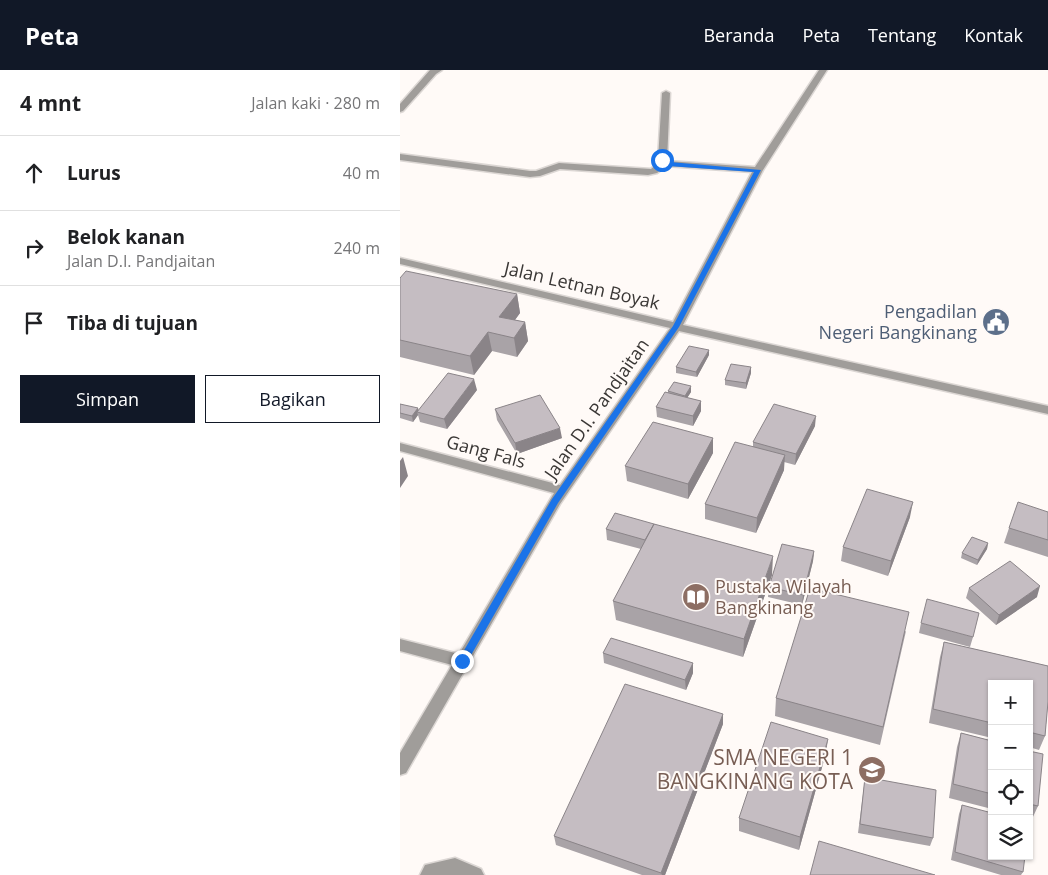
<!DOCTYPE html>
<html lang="id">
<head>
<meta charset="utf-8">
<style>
	body { margin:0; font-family:"Open Sans",sans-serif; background:#f6f6f6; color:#202124 }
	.controls { position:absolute; right:15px; bottom:15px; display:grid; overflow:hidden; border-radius:0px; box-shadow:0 1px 4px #0004 }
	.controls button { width:45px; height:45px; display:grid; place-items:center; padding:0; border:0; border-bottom:1px solid #e0e0e0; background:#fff; color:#202124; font:25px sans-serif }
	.stop { position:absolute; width:15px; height:15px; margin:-11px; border:4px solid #1a73e8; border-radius:50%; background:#fff }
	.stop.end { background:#1a73e8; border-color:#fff; box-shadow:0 1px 5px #0008 }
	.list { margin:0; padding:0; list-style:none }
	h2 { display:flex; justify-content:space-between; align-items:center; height:65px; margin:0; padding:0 20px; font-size:21px }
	h2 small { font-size:16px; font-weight:400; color:#757577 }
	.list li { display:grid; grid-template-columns:32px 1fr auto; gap:15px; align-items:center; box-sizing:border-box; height:75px; padding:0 20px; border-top:1px solid #e0e0e0 }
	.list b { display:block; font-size:19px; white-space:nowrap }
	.list p { margin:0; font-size:16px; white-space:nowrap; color:#757577 }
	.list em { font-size:16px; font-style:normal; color:#757577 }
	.actions { display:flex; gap:10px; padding:15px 20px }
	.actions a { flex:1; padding:11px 0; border:1px solid #111827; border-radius:0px; text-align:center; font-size:18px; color:#111827 }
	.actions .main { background:#111827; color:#fff }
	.icon { flex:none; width:28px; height:28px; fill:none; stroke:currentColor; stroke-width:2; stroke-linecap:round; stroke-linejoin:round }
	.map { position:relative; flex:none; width:648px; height:805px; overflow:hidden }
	header { display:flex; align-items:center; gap:30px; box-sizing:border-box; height:70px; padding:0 25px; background:#111827; color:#fff }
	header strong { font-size:24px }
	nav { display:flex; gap:28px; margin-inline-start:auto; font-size:18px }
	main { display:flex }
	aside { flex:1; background:#fff }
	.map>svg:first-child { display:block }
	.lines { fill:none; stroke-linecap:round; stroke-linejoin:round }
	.minor-casing { stroke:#dcd7d4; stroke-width:3 }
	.minor { fill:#a09d9a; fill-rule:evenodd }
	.wall { fill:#a9a3a7 }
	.shaded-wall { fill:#8a8488 }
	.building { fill:#c5bdc2; stroke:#8a8488 }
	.route { fill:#1a73e8 }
	.labels { text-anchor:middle; stroke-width:4; stroke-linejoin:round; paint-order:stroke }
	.street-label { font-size:18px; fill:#3a3735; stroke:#fffaf7 }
	.service-label { font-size:18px; fill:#4e5e75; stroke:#fffaf7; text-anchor:end }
	.education-label { font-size:18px; fill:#785e54; stroke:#fffaf7; text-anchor:start }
	.near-education-label { font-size:21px; fill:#785e54; stroke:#fffaf7; text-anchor:end }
</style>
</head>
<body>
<header>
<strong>Peta</strong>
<nav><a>Beranda</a><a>Peta</a><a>Tentang</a><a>Kontak</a></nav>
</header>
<main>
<aside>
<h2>4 mnt<small>Jalan kaki · 280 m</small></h2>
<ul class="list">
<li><svg class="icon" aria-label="ahead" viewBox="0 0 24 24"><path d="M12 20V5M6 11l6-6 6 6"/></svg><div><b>Lurus</b></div><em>40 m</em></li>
<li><svg class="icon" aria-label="right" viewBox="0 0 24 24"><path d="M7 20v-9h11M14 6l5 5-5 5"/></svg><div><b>Belok kanan</b><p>Jalan D.I. Pandjaitan</p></div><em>240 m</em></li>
<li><svg class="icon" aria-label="arrive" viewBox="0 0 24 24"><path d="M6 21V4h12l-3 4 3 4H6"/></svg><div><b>Tiba di tujuan</b></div></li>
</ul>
<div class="actions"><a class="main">Simpan</a><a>Bagikan</a></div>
</aside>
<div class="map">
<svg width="648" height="805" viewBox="0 0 648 805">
	<rect width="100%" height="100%" fill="#fffaf7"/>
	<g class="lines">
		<!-- minor casing -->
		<g class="minor-casing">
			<path id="minor" d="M30,0H42L36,4L3,41L0,42V34Z
				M419,0H427L363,100L283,255L648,336V344L279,261L160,434L6,703L0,705V683L52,595L0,581V569L59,584L154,423L0,381V373L160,415L270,258L0,194V188L273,252L352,102L266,96L257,103L248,105L160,99L140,106L130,107L0,90V84L130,101H136L159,93L251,99L259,92L258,90L262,23L266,21L270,23L267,91L355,97Z
				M55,788L81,799L84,805H20L25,795Z"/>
		</g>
		<!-- minor -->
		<use href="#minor" class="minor"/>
	</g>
	<!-- wall -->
	<path class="wall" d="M0,208L117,224L120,243L115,250L125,252L128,271L117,287L92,281L74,305L0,287Z
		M309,285L297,307L276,303V297Z
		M351,297V303L346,319L325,315V310Z
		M77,320L47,359L20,352L18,345L13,352L0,348V334L19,340Z
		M268,321L291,322L287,328L301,331V341L293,356L257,347L256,337L268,323Z
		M95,339L162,368L117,384L97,350Z
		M415,356L395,395L384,392V400L356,463L305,449V434L353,377V372Z
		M313,368V383L288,429L227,411L225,396Z
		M648,442V487L604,473L609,458Z
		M510,447L488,506L441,491L443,477Z
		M254,454L372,505L343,587L216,550L213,531L241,479L207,470L206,459Z
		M588,473L587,479L577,495L561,488L562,483Z
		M414,481L413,491L402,535L368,527L369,517Z
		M569,518L637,527L596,555L566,528Z
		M521,553L573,567L570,577L519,563Z
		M506,561L480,675L375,646L376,628Z
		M544,572L648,596V632L645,666L639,680L629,677V614H592V668L529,653L540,587Z
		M203,583L293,593V603L286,620L204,593Z
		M323,644V654L265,805H242L156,775L154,766Z
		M561,663L592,671V739L549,728L557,677Z
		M629,681L638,736L632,749H629Z
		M426,683L399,780L339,761V748Z
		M465,707L533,768L530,776L458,763L464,716Z
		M562,735L623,802L621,805H601L551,790L559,744Z"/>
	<!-- shaded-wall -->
	<path class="shaded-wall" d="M117,224L120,243L103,266L99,247Z
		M125,252L128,271L117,287L114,268Z
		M88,262L92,281L74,305L70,286Z
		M309,280V285L297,307L296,302Z
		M351,297V303L346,319V313Z
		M74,309L77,320L47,359L44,349Z
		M291,316V322L285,331V326Z
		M301,331V341L293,356V346Z
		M18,338L19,342H17L18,345L13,352L12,346Z
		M416,346L415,356L395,395L396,384Z
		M160,358L162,368L117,384L115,373Z
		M313,368V383L288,429V414Z
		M385,385L384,400L356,463L357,448Z
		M3,387L8,406L0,418V391Z
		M513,432L510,447L488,506L491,491Z
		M588,473L587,479L577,495L578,490Z
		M414,481L413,491L402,535L403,525Z
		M373,486L372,505L343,587L344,569Z
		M640,516L637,527L596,555L599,545Z
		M293,593V603L286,620L285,610Z
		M323,644V654L265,805H262L261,803Z
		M428,669L426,683L399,780L400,767Z"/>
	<!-- building -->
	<path class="building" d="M6,201L117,224L99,247L125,252L114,268L88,262L70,286L0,270V208Z
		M289,276L309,280L296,302L276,297Z
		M331,294L351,297L346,313L325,310Z
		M48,303L74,309L44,349L17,342Z
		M274,312L291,316L285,326L268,321Z
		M265,322L301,331L293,346L256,337Z
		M140,325L160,358L115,373L95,339Z
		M0,334L18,338L12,346L0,343Z
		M374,334L416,346L396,384L353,372Z
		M253,352L313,368L288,414L225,396Z
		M335,372L385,385L357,448L305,434Z
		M467,419L513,432L491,491L443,477Z
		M618,432L648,442V470L609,458Z
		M215,443L254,454L245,470L206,459Z
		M254,454L373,486L344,569L213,531Z
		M572,467L588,473L578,490L562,483Z
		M382,474L414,481L403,525L369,517Z
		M610,491L640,516L599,545L569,518Z
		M410,518L509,542L483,657L376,628Z
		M527,529L579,543L573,567L521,553Z
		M211,568L293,593L285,610L203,583Z
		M544,572L648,596V632L645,666L629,662V614H592V653L533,639Z
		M225,614L323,644L261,803L154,766Z
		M371,652L428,669L400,767L339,748Z
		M561,663L592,671V724L553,714Z
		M629,681L643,684L638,736L629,734Z
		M465,707L536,720L533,768L460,754Z
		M562,735L592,743V786H625L623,802L555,782Z
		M419,771L535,805H410Z"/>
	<!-- route -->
	<path class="route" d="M262,89L270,92L361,100L279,257L158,433L66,594H59V589L152,429L273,256L354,102L268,96L260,92Z"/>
	<!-- icons -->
	<defs>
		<g id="civic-disc" transform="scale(1.4375)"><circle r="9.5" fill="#5c6f8a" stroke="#fffaf7"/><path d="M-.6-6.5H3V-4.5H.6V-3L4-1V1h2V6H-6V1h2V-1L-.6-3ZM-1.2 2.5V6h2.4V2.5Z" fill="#fff"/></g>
		<g id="library-disc" transform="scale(1.4375)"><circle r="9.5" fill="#8d6e63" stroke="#fffaf7"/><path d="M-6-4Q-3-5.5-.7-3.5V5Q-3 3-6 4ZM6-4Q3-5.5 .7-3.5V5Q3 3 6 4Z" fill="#fff"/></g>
		<g id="school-disc" transform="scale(1.4375)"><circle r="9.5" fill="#8d6e63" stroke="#fffaf7"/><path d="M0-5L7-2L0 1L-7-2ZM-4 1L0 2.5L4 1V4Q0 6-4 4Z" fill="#fff"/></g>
	</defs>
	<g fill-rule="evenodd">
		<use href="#civic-disc" x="596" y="252"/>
		<use href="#library-disc" x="296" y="527"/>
		<use href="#school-disc" x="472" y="700"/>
	</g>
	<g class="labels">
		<!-- street labels -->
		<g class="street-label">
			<text transform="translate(182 216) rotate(13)" y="6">Jalan Letnan Boyak</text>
			<text transform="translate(197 339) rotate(-55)" y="6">Jalan D.I. Pandjaitan</text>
			<text transform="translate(86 382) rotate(15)" y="6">Gang Fals</text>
		</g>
		<!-- service labels -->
		<g class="service-label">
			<text x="577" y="248">Pengadilan<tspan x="577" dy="21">Negeri Bangkinang</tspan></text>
		</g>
		<!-- education labels -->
		<g class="education-label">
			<text x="315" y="523">Pustaka Wilayah<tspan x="315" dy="21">Bangkinang</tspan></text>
		</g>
		<!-- near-education labels -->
		<g class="near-education-label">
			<text x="453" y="695">SMA NEGERI 1<tspan x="453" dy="24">BANGKINANG KOTA</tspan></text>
		</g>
	</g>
</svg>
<div class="controls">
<button>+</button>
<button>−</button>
<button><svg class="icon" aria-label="locate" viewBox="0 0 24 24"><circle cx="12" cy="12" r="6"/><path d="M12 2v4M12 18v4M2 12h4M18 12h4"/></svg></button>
<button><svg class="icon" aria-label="layers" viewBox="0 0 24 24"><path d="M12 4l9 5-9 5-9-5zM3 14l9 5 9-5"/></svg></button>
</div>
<div class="stop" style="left:262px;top:90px"></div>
<div class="stop end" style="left:62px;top:591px"></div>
</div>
</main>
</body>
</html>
